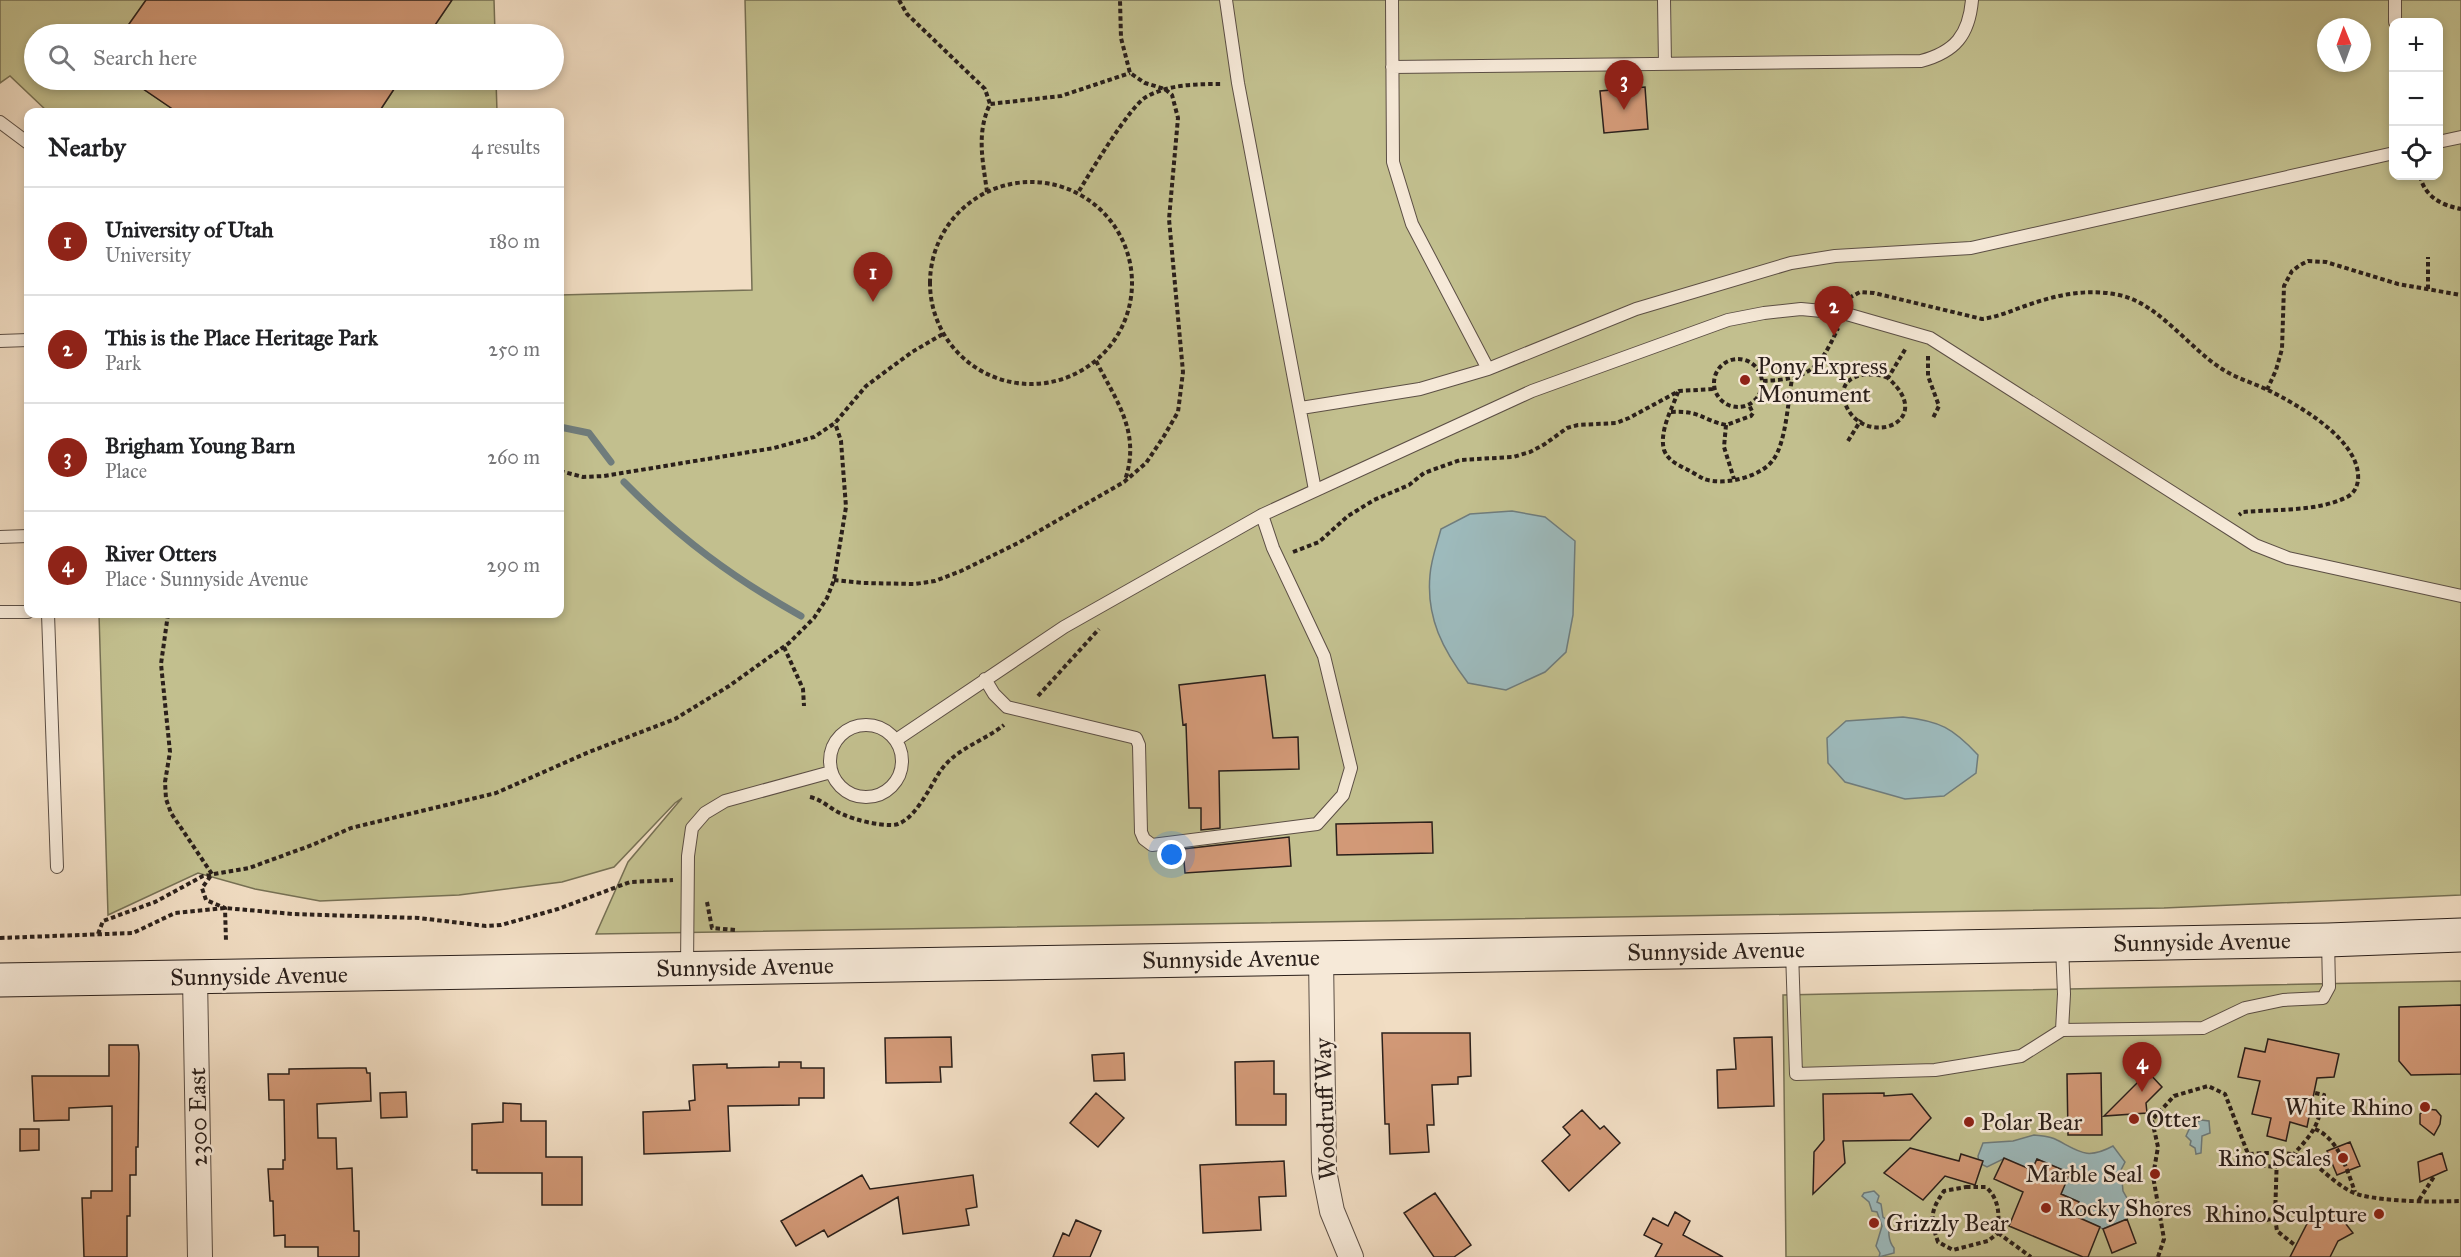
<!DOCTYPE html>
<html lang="en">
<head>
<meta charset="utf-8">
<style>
	body { margin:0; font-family:"IM FELL Great Primer",serif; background:#f2f2f2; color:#202124 }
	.controls { position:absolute; right:18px; top:18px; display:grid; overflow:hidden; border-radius:12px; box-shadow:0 3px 9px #0003 }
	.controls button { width:54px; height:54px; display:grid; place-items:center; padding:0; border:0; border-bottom:2px solid #e0e0e0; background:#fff; color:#202124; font:30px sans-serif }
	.compass { position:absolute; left:2317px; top:18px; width:54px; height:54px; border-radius:50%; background:#fff; box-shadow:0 3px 9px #0003; rotate:359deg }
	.you { position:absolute; left:1172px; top:855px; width:21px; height:21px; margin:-15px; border:4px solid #fff; border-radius:50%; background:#1a73e8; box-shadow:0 0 0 9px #1a73e833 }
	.badge { display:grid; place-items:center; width:39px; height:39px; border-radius:50%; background:#8f2418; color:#fff; font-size:20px; font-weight:700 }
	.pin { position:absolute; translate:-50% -50px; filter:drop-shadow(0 2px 3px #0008) }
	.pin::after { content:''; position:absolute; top:32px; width:21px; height:18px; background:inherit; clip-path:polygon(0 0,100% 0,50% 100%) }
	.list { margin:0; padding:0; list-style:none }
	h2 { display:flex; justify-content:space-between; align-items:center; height:78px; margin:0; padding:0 24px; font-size:26px }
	h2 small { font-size:20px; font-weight:400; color:#757577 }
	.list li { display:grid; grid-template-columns:39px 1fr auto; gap:18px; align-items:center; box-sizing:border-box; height:108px; padding:0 24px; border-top:2px solid #e0e0e0 }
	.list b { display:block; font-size:22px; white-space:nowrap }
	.list p { margin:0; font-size:20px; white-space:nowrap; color:#757577 }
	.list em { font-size:20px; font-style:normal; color:#757577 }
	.icon { flex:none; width:33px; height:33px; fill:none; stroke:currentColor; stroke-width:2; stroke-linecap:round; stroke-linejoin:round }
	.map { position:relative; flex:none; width:2461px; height:1257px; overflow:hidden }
	.search { position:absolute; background:#fff; box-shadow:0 3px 9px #0003; left:24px; top:24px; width:540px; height:66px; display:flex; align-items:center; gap:15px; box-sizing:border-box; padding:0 21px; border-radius:33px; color:#757577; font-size:22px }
	.panel { position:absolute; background:#fff; box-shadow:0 3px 9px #0003; left:24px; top:108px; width:540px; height:510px; border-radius:12px }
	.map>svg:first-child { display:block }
	.green { fill:#c2bf8e; stroke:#767054; stroke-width:1.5; fill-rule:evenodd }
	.water { fill:#9dbabc; stroke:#6f7c7c; stroke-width:1.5 }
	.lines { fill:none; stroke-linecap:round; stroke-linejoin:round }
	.stream { stroke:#6f7c7c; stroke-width:7 }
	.building { fill:#d29977; stroke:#2b201b; stroke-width:1.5 }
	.service-casing { stroke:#5c4f45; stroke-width:14 }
	.minor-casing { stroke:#5c4f45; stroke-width:26 }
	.secondary-casing { stroke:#2b201b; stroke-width:35 }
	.path { stroke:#2b201b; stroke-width:4; stroke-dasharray:4.5 3; stroke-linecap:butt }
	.service { stroke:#f6e9d8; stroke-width:12 }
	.minor { stroke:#f6e9d8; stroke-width:24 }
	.secondary { stroke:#f6e9d8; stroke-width:33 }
	.poi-dot { fill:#8f2418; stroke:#f6e9d8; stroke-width:2 }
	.labels { text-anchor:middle; stroke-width:5; stroke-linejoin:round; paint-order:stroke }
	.poi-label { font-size:24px; fill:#2b201b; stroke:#f6e9d8; text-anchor:start }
	.street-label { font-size:24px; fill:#2b201b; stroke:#f6e9d8 }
</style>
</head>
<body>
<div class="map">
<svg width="2461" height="1257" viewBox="0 0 2461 1257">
	<rect width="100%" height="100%" fill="#f1ddc3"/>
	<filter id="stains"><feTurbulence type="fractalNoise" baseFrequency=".00333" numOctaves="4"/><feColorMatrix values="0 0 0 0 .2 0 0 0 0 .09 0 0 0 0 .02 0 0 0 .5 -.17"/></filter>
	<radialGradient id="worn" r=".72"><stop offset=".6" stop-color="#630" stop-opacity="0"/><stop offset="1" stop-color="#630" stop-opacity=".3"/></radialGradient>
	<!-- green -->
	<path class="green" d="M0,0H146L122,34H34V80H130L177,112H48L10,76L0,83Z
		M452,0H494L495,34H429Z
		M745,0H2461V895L2164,908L596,934L628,862L682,798L675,803L614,867L562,882L459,895L320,901L255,889L198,873L108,915L99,614H560V295L752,290ZM2394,22H2438V176H2394ZM2326,27H2362V63H2326Z
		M400,80H496L497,112H379Z
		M2461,981V1257H1786L1783,995Z"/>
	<!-- water -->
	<path class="water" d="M1512,511L1545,517L1575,541L1573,615L1566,652L1545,672L1506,690L1468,683C1443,650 1426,618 1430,575C1431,560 1437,544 1441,529L1470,514Z
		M1903,717C1940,721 1953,728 1978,755L1976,773L1944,796L1905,799L1845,782L1828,763L1827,738L1846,721Z
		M2201,1120L2209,1121L2210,1133L2202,1136L2201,1153L2196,1154L2195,1148L2190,1145L2191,1141L2186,1136L2191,1125Z
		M2034,1135C2041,1136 2050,1136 2057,1140C2080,1152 2087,1160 2113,1146L2125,1162L2121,1170L2123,1191L2128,1200L2127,1219L2103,1229L2073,1215L2079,1202L2061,1194L2069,1173L2037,1159L2032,1170L2003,1159L1987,1167L1979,1163L1978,1156L1983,1143L2013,1141Z
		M1874,1191L1879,1196L1877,1202L1881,1204L1883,1217L1890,1222C1888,1230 1888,1241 1894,1248V1253L1879,1257L1880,1253L1876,1246L1882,1226L1877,1212L1872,1211L1869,1202L1862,1196L1864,1193Z"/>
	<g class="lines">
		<!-- stream -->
		<path class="stream" d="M560,427L589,433L611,462
			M624,482C679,538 733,578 801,616"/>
	</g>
	<!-- building -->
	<path class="building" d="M146,0H452L429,34H122Z
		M130,80H400L379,112H177Z
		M1645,87L1648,129L1604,133L1600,91Z
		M1265,675L1273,738L1298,737L1299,769L1219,771L1220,828L1201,830V808H1189L1186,724L1183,725L1179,685Z
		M1432,822L1433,853L1337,855L1336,824Z
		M1289,837L1291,866L1185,873L1183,849Z
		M2461,1005V1074L2411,1075L2399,1061V1007Z
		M1382,1033H1470L1471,1076L1458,1077V1084L1432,1085L1434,1125H1427L1429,1152L1390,1154L1389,1124H1385Z
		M951,1037L952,1067H940L941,1082L886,1083L885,1038Z
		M1772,1037L1774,1106L1718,1108L1717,1070L1736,1069L1734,1038Z
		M2268,1039L2339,1054L2334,1077L2317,1078L2307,1127L2290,1122L2286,1141L2267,1136L2271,1118L2252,1114L2260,1081L2238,1077L2245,1048L2265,1052Z
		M109,1045H138L139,1053L138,1147H136V1175H130V1216H127V1257H84L82,1198H91V1191H112V1106L69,1108V1120L34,1121L32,1076H109Z
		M1124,1053L1125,1080L1094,1081L1092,1055Z
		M1274,1061V1094H1286V1125H1236L1235,1062Z
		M779,1062H801V1068H824V1098H799V1105L728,1106L730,1151L644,1154L643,1112L690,1110L689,1101L695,1100L693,1065L727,1064V1068L779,1067Z
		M350,1068H366L367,1073H370L371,1101L317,1104L318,1138H336L337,1169L352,1168L354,1231H359V1257H318V1247H285V1235L274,1236L273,1201H270L268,1169H283V1160H285L284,1100H269L268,1074H289V1069Z
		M2148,1072L2162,1087L2146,1103L2147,1113L2104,1116Z
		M2101,1073L2102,1135H2068L2067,1074Z
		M406,1092L407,1117L381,1118L380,1093Z
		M1096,1093L1124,1118L1098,1147L1070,1123Z
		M1884,1093V1096L1912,1094L1931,1118L1910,1140L1843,1141L1845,1163L1813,1194L1814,1152L1824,1140L1823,1094Z
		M503,1103L521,1104V1121H546V1157H582V1205H542V1173H477V1170H472V1124L503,1122Z
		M2426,1109L2436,1110L2441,1116L2440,1124L2434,1135L2420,1124V1114Z
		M1582,1110L1600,1129L1604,1126L1620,1143L1569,1191L1542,1161L1570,1135L1563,1127Z
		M20,1129H39V1150L20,1151Z
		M2350,1142L2360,1166L2337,1175L2327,1151Z
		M1910,1148L1959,1161L1961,1154L1983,1161L1975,1185L1945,1176L1923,1200L1884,1173Z
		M2442,1153L2447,1170L2420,1182L2418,1162Z
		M2004,1158L2032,1170L2037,1159L2070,1173L2061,1194L2079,1202L2073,1215L2100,1227L2088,1257H2083L2009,1226L2023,1192L1994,1179Z
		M1284,1161L1286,1196L1259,1197L1261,1230L1203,1233L1200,1165Z
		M862,1175L870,1189L973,1175L977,1207L966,1209L969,1225L903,1234L898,1197L828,1237L824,1230L796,1246L781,1221Z
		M1435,1193L1471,1245L1454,1257H1434L1404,1213Z
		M1675,1212L1690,1221L1683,1235L1723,1257H1655L1662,1244L1644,1235L1653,1218L1668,1226Z
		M2313,1212L2338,1214L2353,1233L2338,1241L2330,1257H2290Z
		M2127,1219L2136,1243L2112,1253L2103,1229Z
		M1076,1220L1101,1231L1090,1257H1053L1063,1233L1069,1236Z"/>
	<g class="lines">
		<!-- service casing -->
		<g class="service-casing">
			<path id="service" d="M1226,0L1238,83L1315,490
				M1392,0L1393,162L1412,224L1488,369
				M1664,0L1665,64
				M2395,0V22
				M1392,67L1921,61C1955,52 1969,35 1972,0
				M0,122L28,143
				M2438,142L2461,137
				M0,341L28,340
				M1301,408L1420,389L1488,369L1636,309L1791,263L1835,256L1971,248L2394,153
				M0,537L28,536
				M0,612H28
				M48,614L57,867
				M985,679L994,694L1007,707L1136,738L1139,745L1141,832L1144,839L1152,845L1317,824L1343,795L1351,768L1324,656L1273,548L1262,515
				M830 761a36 36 0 1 1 72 0a36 36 0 1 1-72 0Z
				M896,740L1064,627L1262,515L1532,391L1728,320L1764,313L1801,309L1843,313L1930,338L2255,545L2288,558L2461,596
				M1792,951L1796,1074L1935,1070L2021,1056L2062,1030L2064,994L2062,947
				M687,967L688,856L692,828L705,813L725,801L831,772
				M2062,1030L2203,1028L2245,1008L2283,1000L2323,998L2329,987L2328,940"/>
		</g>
		<!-- minor casing -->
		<g class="minor-casing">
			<path id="minor" d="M1321,957L1324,1171L1332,1211L1351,1257
				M195,978L200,1257"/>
		</g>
		<!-- secondary casing -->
		<g class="secondary-casing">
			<path id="secondary" d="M0,980L1792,950L2328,940L2461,935"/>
		</g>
		<!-- path -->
		<path class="path" d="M899,0L907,14L985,89L990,104
			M2420,176C2425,197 2441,205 2461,209
			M930 283a101 101 0 1 1 202 0a101 101 0 1 1-202 0Z
			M1079,191C1090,173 1130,106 1146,97C1169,84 1197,84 1223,84
			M987,192C983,161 976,134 990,104L1061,96L1130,73
			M2428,289V257
			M1849,298L1860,292L1874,293L1982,319C1997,317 2011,311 2025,306C2056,295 2086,288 2119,295C2158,303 2189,348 2222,369C2236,378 2253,383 2268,390C2298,405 2355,437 2358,474C2359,484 2355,493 2347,497C2317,512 2276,509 2243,512L2239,515
			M1928,356V376L1939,406L1933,418
			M1714 383a24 24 0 1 1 48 0a24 24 0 1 1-48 0Z
			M1096,361C1117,402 1141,433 1125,480
			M1888,378C1870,370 1835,374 1845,403C1862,450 1939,423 1888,378L1906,348
			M1763,381C1809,379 1819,370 1838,328
			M2267,390L2276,370L2282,349L2284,286L2292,271L2300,265L2308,261L2326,262L2398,284L2461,295
			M1678,392C1672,409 1659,431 1664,450C1668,460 1675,463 1684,468C1691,471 1698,476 1704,479C1724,486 1761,477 1773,460C1786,443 1788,401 1792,379
			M1671,412C1700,410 1702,420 1726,425L1751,416L1753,413L1749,405
			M1726,425L1724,447L1734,479
			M1848,441L1861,420
			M560,471L583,477L604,476L774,448L814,437L835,423L866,386L912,352L943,334
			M1293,552L1319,542L1348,516L1374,500L1409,485L1424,473L1460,460L1513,457L1530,452L1545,444L1567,428L1578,425L1616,423L1629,418L1679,391L1714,389
			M834,580L863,583L915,584L935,581L961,571L1018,543L1124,482L1146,463L1164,436L1178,412L1183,372L1169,219L1178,118L1172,95L1165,89L1145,83L1130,73L1121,38L1120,0
			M168,614L161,664L170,752L165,782L166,799L171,813L212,874L202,888L206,900L225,908L226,941
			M784,647L803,689L804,706
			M1038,696L1099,629
			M810,797C823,800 830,809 842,814C855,820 876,825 891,825C913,826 930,786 941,770C957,748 984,741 1004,725
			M707,902L712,928L736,930
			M98,934L103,921L155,902L203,876L249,868L312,845L351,828L496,793L589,752L675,719L729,686L789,643L814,618L827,598L834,580L846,507L841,441L835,423
			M0,938L133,933L175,913L225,908L293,914L419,918L486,926L501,925L558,909L630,882L673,880
			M2315,1129C2339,1139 2347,1170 2355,1192
			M2292,1156C2314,1132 2318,1127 2324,1095L2315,1093
			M2231,1163L2277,1167
			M1966,1187H1986C2000,1200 1999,1215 1998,1233L1988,1241L1953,1250L1938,1242C1930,1219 1930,1211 1944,1191Z
			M2419,1200L2435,1175
			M2275,1218L2277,1231L2296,1246
			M2259,1222L2275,1218L2277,1154
			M1998,1233L2031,1257
			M2158,1257L2164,1239L2153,1176L2158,1147L2152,1120L2174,1096L2208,1086L2225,1094L2248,1154C2264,1153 2287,1151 2303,1157C2320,1165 2338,1189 2360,1195C2389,1202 2432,1202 2461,1201"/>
		<!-- service -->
		<use href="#service" class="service"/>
		<!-- minor -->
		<use href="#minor" class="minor"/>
		<!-- secondary -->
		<use href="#secondary" class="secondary"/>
	</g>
	<!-- markers -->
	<g class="poi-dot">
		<circle cx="1745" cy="380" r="6"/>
		<circle cx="2425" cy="1107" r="6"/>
		<circle cx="2134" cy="1119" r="6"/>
		<circle cx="1969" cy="1122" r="6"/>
		<circle cx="2343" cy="1158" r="6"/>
		<circle cx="2155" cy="1174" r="6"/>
		<circle cx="2046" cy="1208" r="6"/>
		<circle cx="2379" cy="1214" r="6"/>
		<circle cx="1874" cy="1223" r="6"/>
	</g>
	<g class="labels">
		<!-- poi labels -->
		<g class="poi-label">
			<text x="1757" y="374">Pony Express<tspan x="1757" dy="28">Monument</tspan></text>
			<text x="2413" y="1115" text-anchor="end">White Rhino</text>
			<text x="2146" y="1127">Otter</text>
			<text x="1981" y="1130">Polar Bear</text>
			<text x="2331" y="1166" text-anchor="end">Rino Scales</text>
			<text x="2143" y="1182" text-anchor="end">Marble Seal</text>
			<text x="2058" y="1216">Rocky Shores</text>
			<text x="2367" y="1222" text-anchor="end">Rhino Sculpture</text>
			<text x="1886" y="1231">Grizzly Bear</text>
		</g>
		<!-- street labels -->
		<g class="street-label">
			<text transform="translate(2202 942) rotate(-1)" y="8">Sunnyside Avenue</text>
			<text transform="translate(1716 951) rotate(-1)" y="8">Sunnyside Avenue</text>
			<text transform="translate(1231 959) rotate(-1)" y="8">Sunnyside Avenue</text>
			<text transform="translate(745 967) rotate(-1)" y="8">Sunnyside Avenue</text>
			<text transform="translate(259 976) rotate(-1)" y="8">Sunnyside Avenue</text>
			<text transform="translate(1325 1109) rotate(-92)" y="8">Woodruff Way</text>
			<text transform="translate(198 1117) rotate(-91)" y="8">2300 East</text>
		</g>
	</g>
	<rect width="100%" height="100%" filter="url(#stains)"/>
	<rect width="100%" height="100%" fill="url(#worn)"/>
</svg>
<div class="controls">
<button>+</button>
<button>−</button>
<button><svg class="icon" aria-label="locate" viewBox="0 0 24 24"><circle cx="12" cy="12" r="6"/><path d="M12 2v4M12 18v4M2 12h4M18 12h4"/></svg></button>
</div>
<svg class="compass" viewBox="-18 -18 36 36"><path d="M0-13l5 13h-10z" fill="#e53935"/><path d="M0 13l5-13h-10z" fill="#757577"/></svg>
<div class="you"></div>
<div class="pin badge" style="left:873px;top:302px">1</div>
<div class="pin badge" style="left:1834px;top:336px">2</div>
<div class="pin badge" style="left:1624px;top:110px">3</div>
<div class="pin badge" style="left:2142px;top:1092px">4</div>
<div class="search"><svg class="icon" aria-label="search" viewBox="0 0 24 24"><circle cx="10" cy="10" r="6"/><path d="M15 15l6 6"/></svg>Search here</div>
<section class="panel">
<h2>Nearby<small>4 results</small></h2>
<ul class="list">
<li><span class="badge">1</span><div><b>University of Utah</b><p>University</p></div><em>180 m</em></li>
<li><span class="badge">2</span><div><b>This is the Place Heritage Park</b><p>Park</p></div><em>250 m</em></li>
<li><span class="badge">3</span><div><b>Brigham Young Barn</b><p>Place</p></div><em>260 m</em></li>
<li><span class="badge">4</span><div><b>River Otters</b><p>Place · Sunnyside Avenue</p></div><em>290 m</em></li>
</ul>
</section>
</div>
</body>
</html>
